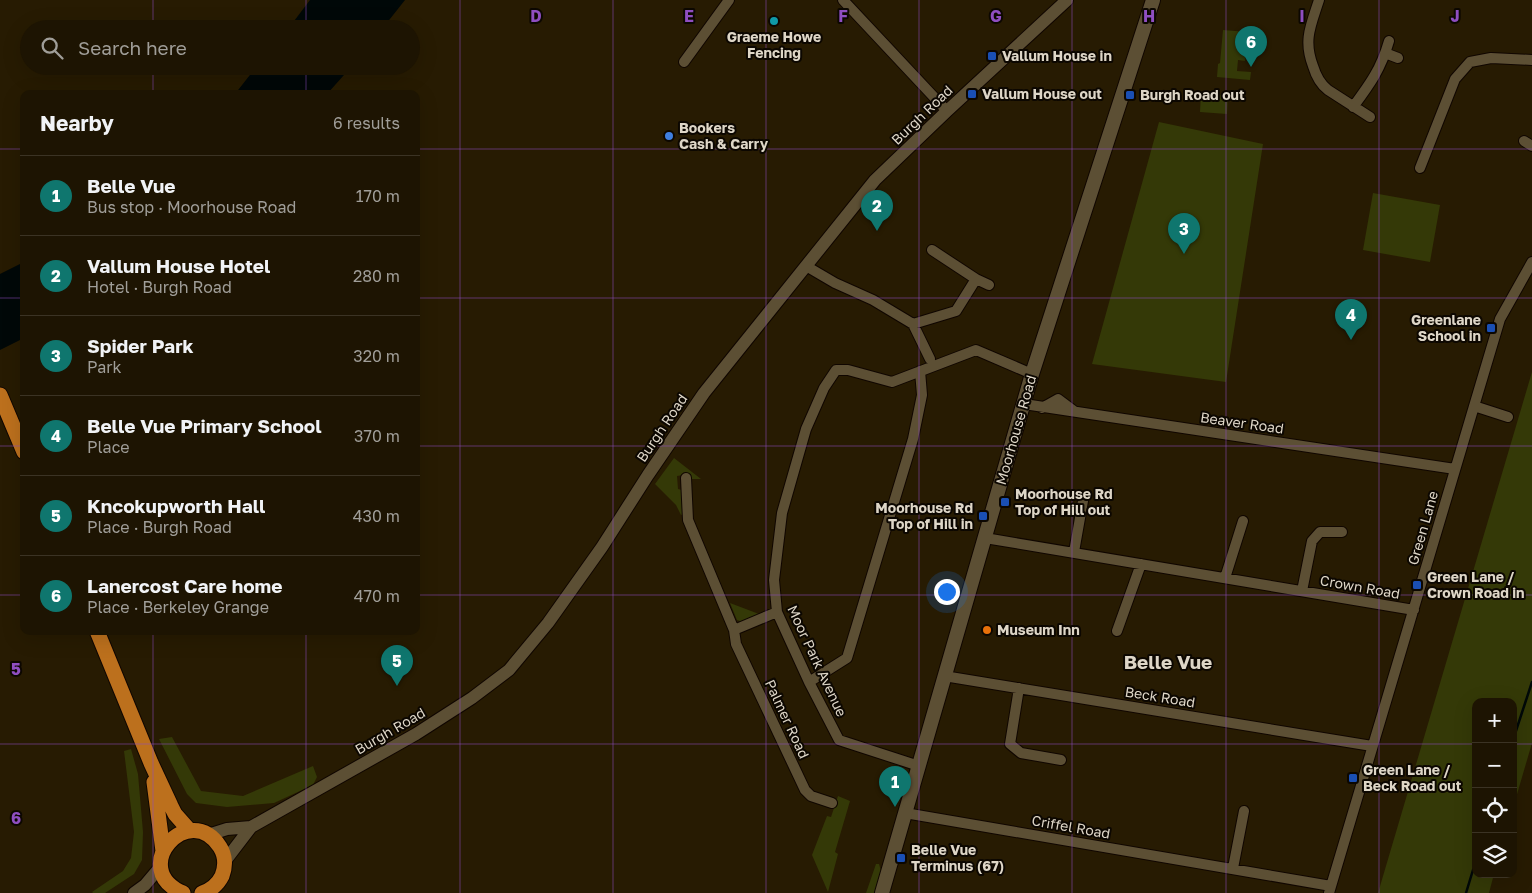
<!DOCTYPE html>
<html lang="en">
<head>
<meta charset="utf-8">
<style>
	body { margin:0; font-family:"Golos Text",sans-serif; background:#2a2111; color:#f1f3f6 }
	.controls { position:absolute; right:15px; bottom:15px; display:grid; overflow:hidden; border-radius:10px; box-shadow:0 5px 20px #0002 }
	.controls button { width:45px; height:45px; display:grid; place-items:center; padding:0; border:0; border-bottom:1px solid #3b3324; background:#1d1402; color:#f1f3f6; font:25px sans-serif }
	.you { position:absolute; left:946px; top:591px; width:18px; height:18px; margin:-12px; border:4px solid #fff; border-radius:50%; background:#1a73e8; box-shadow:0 0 0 8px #1a73e833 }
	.badge { display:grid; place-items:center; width:32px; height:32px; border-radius:50%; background:#0f766e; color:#fff; font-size:16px; font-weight:700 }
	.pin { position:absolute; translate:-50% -41px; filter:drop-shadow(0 1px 2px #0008) }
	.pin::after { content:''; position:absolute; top:26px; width:18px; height:15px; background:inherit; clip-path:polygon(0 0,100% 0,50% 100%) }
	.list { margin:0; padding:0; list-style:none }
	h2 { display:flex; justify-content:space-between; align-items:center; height:65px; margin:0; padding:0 20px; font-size:21px }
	h2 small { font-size:16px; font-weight:400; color:#a09e99 }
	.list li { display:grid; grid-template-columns:32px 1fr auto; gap:15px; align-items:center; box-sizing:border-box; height:80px; padding:0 20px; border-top:1px solid #3b3324 }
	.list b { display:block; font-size:19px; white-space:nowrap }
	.list p { margin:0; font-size:16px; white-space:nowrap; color:#a09e99 }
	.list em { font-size:16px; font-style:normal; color:#a09e99 }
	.icon { flex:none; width:28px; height:28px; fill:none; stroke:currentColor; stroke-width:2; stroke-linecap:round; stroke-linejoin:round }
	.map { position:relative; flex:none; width:1532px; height:893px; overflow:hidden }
	.search { position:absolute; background:#1d1402; box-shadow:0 5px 20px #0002; left:20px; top:20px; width:400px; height:55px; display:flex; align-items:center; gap:12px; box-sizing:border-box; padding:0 18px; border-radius:28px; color:#a09e99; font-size:19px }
	.panel { position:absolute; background:#1d1402; box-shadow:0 5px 20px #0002; left:20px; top:90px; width:400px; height:545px; border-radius:10px }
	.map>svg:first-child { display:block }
	.green { fill:#343907 }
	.water { fill:#000808 }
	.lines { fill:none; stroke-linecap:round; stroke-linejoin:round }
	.stream { stroke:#000808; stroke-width:2.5 }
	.minor-casing { stroke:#100600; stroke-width:12 }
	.tertiary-casing { stroke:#100600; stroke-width:14 }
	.secondary-casing { stroke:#100600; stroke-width:16 }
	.trunk-casing { stroke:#100600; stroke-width:17 }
	.minor { stroke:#5c4f34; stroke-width:10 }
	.tertiary { stroke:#5c4f34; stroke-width:12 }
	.secondary { stroke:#5c4f34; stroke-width:14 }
	.trunk { stroke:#bc701d; stroke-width:15 }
	.grid { fill:none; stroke:#8f4ec1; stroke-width:1; stroke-opacity:0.55 }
	.culture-dot { fill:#0f9aa8; stroke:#0c0701; stroke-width:2 }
	.transit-dot { fill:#1a4fb4; stroke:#0c0701; stroke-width:2 }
	.shop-dot { fill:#3f7fe0; stroke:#0c0701; stroke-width:2 }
	.food-dot { fill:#e8710a; stroke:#0c0701; stroke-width:2 }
	.labels { text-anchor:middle; stroke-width:4; stroke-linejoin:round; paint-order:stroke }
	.poi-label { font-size:14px; font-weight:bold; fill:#ded6c7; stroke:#0c0701; text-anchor:start }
	.street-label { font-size:14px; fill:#ded6c7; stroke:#0c0701 }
	.district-label { font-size:19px; font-weight:bold; fill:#ded6c7; stroke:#0c0701 }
	.grid-label { font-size:16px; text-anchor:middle; font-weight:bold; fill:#8f4ec1; stroke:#0c0701; stroke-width:4; stroke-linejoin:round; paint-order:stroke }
</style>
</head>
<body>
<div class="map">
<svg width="1532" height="893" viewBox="0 0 1532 893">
	<rect width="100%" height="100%" fill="#271b02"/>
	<!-- green -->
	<path class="green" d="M1223,30L1248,32L1245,61L1238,60L1237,71L1251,72L1250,80L1217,77L1218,64L1220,63Z
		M1201,92H1205L1206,95H1228L1227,114L1200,112Z
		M1159,122L1263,144L1226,382L1092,364Z
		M1373,193L1440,205L1430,262L1363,250Z
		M1532,372V743L1513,808V702H1476V874H1494L1489,893H1378Z
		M674,458L701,479H691V474L677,476L678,489L682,490L684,514L681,515L676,505L655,484Z
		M730,603L759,614C752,618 746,624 737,620Z
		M172,737L201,791L243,796L313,766L317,777L313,785L274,803L227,807L196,803L187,794L159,739Z
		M131,749L138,774L143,832L142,860L134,874L105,893H93L92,892L123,871L131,858L134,832L124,751Z
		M838,796L850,801L835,852L838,854L828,892L812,855L827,816L831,817Z
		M876,864H879L881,871L877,893H866Z"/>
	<!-- water -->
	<path class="water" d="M310,0H405L382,29H288Z
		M257,66H352L327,94H235Z
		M24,262V338L0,350V274Z"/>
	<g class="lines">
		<!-- stream -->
		<path class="stream" d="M1513,740L1532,682
			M1466,893L1476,860"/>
		<!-- minor casing -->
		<g class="minor-casing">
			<path id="minor" d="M843,0L947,111
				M1319,0C1311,25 1303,40 1313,66C1316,76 1320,84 1328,90L1370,117
				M1385,53L1398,58
				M684,62L729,0
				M1353,107C1370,84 1381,69 1389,41
				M1524,141L1532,146
				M1420,168L1455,79L1470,62L1491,58L1532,60
				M806,266L835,283L873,300L913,324L956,311L976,279L932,250
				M976,279L989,285
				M913,324L930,359
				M1024,404L1455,469
				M1474,406L1508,417
				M1042,408L1058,399L1074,411
				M686,478L688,520L734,630
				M985,538L1414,610
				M1074,552L1083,501
				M1225,578L1243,521
				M1302,591L1312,541L1320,532H1342
				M777,612L734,630L736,644L805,790L811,796L832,803
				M1117,631L1141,564
				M944,676L1372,746
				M809,682L847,658L913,439L922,395L920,371
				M1019,688L1010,744L1021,753L1061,760
				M919,766L839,740L809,682L777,612L774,580L782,513L806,429L824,388L836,370H848L892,382L976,350L1032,374
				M905,813L1331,886
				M1233,868L1244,811
				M1329,893L1500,319L1532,262"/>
		</g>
		<!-- tertiary casing -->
		<g class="tertiary-casing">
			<path id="tertiary" d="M208,835L227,829L251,827
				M225,861L251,827L416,734L472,698L509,670L548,623L602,547L648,475L704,393L875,180L947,111L1067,0
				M134,893L145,885L161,866"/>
		</g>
		<!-- secondary casing -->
		<g class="secondary-casing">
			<path id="secondary" d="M882,893L1032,374L1153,0"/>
		</g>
		<!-- trunk casing -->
		<g class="trunk-casing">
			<path id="trunk" d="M0,395L24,452
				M97,631L151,763L171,806L175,814L190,831
				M154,782L163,851
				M183,893C127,869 189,799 220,847C225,855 226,866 222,876C218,884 211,890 202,893"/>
		</g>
		<!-- minor -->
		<use href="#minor" class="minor"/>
		<!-- tertiary -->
		<use href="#tertiary" class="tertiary"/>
		<!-- secondary -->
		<use href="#secondary" class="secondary"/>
		<!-- trunk -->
		<use href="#trunk" class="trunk"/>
	</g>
	<!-- grid -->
	<path class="grid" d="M153,0V29M306,0V29M460,0V893M613,0V893M766,0V893M919,0V893M1072,0V893M1226,0V893M1379,0V893M153,66V94M306,66V94M0,149H24M416,149H1532M0,298H24M416,298H1532M0,446H24M416,446H1532M0,595H24M416,595H1532M153,631V893M306,631V893M0,744H1476M1513,744H1532"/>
	<!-- markers -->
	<circle class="culture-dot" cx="774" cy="21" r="5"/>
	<g class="transit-dot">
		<rect x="987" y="51" width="10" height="10" rx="2.5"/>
		<rect x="967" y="89" width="10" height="10" rx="2.5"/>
		<rect x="1125" y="90" width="10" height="10" rx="2.5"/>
		<rect x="1486" y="323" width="10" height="10" rx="2.5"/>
		<rect x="1000" y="497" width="10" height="10" rx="2.5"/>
		<rect x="978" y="511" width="10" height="10" rx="2.5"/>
		<rect x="1412" y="580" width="10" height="10" rx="2.5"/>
		<rect x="1348" y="773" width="10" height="10" rx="2.5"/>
		<rect x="896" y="853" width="10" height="10" rx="2.5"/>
	</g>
	<circle class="shop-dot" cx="669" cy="136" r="5"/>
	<circle class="food-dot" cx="987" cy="630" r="5"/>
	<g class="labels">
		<!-- poi labels -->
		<g class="poi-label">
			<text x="774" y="42" text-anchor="middle">Graeme Howe<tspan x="774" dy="16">Fencing</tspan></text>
			<text x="1002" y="61">Vallum House in</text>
			<text x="982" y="99">Vallum House out</text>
			<text x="1140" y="100">Burgh Road out</text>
			<text x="679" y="133">Bookers<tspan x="679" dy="16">Cash &amp; Carry</tspan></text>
			<text x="1481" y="325" text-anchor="end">Greenlane<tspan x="1481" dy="16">School in</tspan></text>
			<text x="1015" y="499">Moorhouse Rd<tspan x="1015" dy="16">Top of Hill out</tspan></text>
			<text x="973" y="513" text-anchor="end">Moorhouse Rd<tspan x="973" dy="16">Top of Hill in</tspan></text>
			<text x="1427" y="582">Green Lane /<tspan x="1427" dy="16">Crown Road in</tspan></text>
			<text x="997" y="635">Museum Inn</text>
			<text x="1363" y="775">Green Lane /<tspan x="1363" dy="16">Beck Road out</tspan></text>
			<text x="911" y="855">Belle Vue<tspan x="911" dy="16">Terminus (67)</tspan></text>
		</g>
		<!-- street labels -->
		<g class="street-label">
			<text transform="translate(922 115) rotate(-44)" y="5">Burgh Road</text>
			<text transform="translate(1242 423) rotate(8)" y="5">Beaver Road</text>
			<text transform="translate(662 428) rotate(-56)" y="5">Burgh Road</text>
			<text transform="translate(1016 430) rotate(-74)" y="5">Moorhouse Road</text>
			<text transform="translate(1423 528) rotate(-74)" y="5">Green Lane</text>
			<text transform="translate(1360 587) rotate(10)" y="5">Crown Road</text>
			<text transform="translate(817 661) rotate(65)" y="5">Moor Park Avenue</text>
			<text transform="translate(1160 697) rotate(9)" y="5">Beck Road</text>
			<text transform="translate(787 719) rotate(65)" y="5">Palmer Road</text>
			<text transform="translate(390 731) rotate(-30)" y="5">Burgh Road</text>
			<text transform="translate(1071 827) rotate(10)" y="5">Criffel Road</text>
		</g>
		<!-- district labels -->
		<g class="district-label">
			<text x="1168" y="669">Belle Vue</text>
		</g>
	</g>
	<g class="grid-label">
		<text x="536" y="22">D</text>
		<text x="689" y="22">E</text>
		<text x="843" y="22">F</text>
		<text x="996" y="22">G</text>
		<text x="1149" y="22">H</text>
		<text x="1302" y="22">I</text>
		<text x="1455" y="22">J</text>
		<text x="16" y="675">5</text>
		<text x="16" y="824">6</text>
	</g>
</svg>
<div class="controls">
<button>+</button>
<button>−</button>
<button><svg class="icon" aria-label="locate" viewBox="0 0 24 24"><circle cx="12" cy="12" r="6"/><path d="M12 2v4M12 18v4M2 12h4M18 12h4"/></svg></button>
<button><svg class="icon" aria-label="layers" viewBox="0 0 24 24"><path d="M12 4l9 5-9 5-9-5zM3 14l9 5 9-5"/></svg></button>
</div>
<div class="you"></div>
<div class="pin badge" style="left:895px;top:807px">1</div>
<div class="pin badge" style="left:877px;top:231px">2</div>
<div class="pin badge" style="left:1184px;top:254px">3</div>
<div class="pin badge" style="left:1351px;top:340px">4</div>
<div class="pin badge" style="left:397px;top:686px">5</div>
<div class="pin badge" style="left:1251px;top:67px">6</div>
<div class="search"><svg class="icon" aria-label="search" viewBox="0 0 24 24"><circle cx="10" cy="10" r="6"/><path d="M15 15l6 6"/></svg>Search here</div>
<section class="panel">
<h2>Nearby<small>6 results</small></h2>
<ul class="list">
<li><span class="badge">1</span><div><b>Belle Vue</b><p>Bus stop · Moorhouse Road</p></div><em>170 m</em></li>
<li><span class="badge">2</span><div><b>Vallum House Hotel</b><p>Hotel · Burgh Road</p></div><em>280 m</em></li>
<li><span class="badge">3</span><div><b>Spider Park</b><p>Park</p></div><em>320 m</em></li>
<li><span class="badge">4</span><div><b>Belle Vue Primary School</b><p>Place</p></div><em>370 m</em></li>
<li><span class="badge">5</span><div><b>Kncokupworth Hall</b><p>Place · Burgh Road</p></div><em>430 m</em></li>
<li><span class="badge">6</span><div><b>Lanercost Care home</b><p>Place · Berkeley Grange</p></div><em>470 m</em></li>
</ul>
</section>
</div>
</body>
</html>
